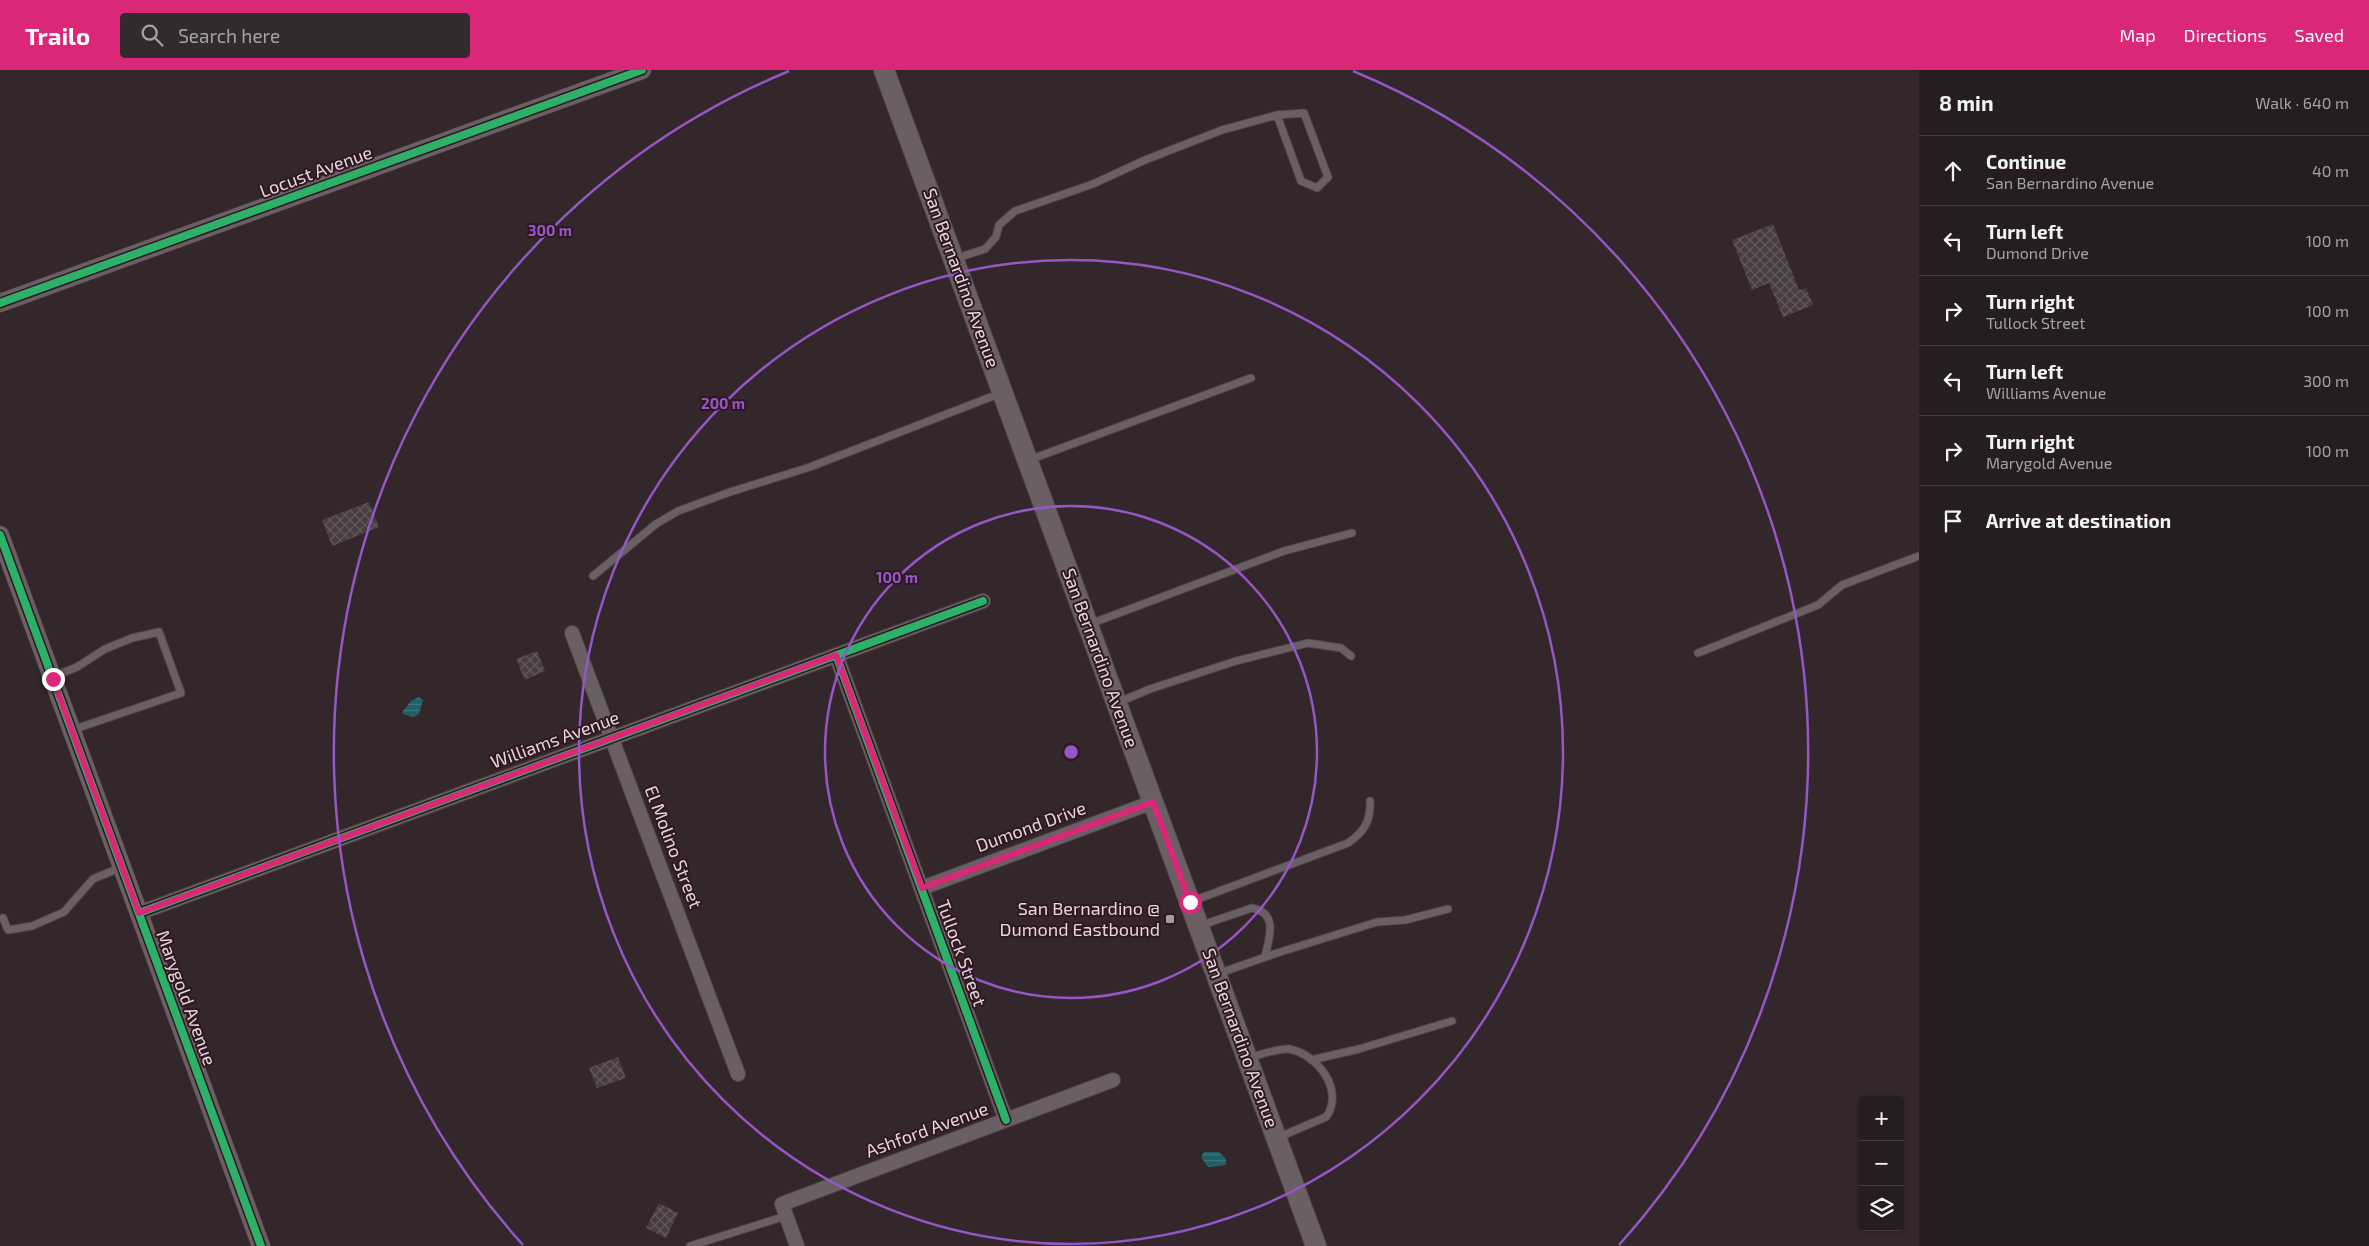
<!DOCTYPE html>
<html lang="en">
<head>
<meta charset="utf-8">
<style>
	body { margin:0; font-family:"Exo 2",sans-serif; background:#322a2e; color:#f1f3f6 }
	.controls { position:absolute; right:15px; bottom:15px; display:grid; overflow:hidden; border-radius:5px; box-shadow:0 1px 4px #0004 }
	.controls button { width:45px; height:45px; display:grid; place-items:center; padding:0; border:0; border-bottom:1px solid #423b3f; background:#261d21; color:#f1f3f6; font:25px sans-serif }
	.stop { position:absolute; width:15px; height:15px; margin:-11px; border:4px solid #db2777; border-radius:50%; background:#fff }
	.stop.end { background:#db2777; border-color:#fff; box-shadow:0 1px 5px #0008 }
	.list { margin:0; padding:0; list-style:none }
	h2 { display:flex; justify-content:space-between; align-items:center; height:65px; margin:0; padding:0 20px; font-size:21px }
	h2 small { font-size:16px; font-weight:400; color:#a4a2a5 }
	.list li { display:grid; grid-template-columns:32px 1fr auto; gap:15px; align-items:center; box-sizing:border-box; height:70px; padding:0 20px; border-top:1px solid #423b3f }
	.list b { display:block; font-size:19px; white-space:nowrap }
	.list p { margin:0; font-size:16px; white-space:nowrap; color:#a4a2a5 }
	.list em { font-size:16px; font-style:normal; color:#a4a2a5 }
	.icon { flex:none; width:28px; height:28px; fill:none; stroke:currentColor; stroke-width:2; stroke-linecap:round; stroke-linejoin:round }
	.map { position:relative; flex:none; width:1919px; height:1176px; overflow:hidden }
	header { display:flex; align-items:center; gap:30px; box-sizing:border-box; height:70px; padding:0 25px; background:#db2777; color:#fff }
	header strong { font-size:24px }
	nav { display:flex; gap:28px; margin-inline-start:auto; font-size:18px }
	.search { width:350px; height:45px; background:#322a2e; display:flex; align-items:center; gap:12px; box-sizing:border-box; padding:0 18px; border-radius:5px; color:#a4a2a5; font-size:19px }
	main { display:flex }
	aside { flex:1; background:#261d21 }
	.map>svg:first-child { display:block }
	.water { fill:url(#water-rules) }
	.building { fill:url(#building-cross-hatch) }
	.lines { fill:none; stroke-linecap:round; stroke-linejoin:round }
	.service-casing { stroke:#504449; stroke-width:9 }
	.minor-casing { stroke:#504449; stroke-width:16 }
	.tertiary-casing { stroke:#504449; stroke-width:19 }
	.secondary-casing { stroke:#504449; stroke-width:22 }
	.service { stroke:#6a5f63; stroke-width:7 }
	.minor { stroke:#6a5f63; stroke-width:14 }
	.tertiary { stroke:#6a5f63; stroke-width:18 }
	.secondary { stroke:#6a5f63; stroke-width:20 }
	.cycleway-casing { stroke:#2f1821; stroke-width:11 }
	.cycleway { stroke:#2db169; stroke-width:8 }
	.route { stroke:#db2777; stroke-width:6 }
	.ring { fill:none; stroke:#9656c6; stroke-width:2.5 }
	.poi-dot { fill:#a8999e; stroke:#2f1821; stroke-width:2 }
	.labels { text-anchor:middle; stroke-width:4; stroke-linejoin:round; paint-order:stroke }
	.street-label { font-size:18px; fill:#e7d6dc; stroke:#2f1821 }
	.poi-label { font-size:18px; fill:#e7d6dc; stroke:#2f1821; text-anchor:end }
	.centre { fill:#9656c6; stroke:#2f1821; stroke-width:2.5 }
	.ring-label { font-size:15px; text-anchor:middle; font-weight:bold; fill:#9656c6; stroke:#2f1821; stroke-width:4; stroke-linejoin:round; paint-order:stroke }
</style>
</head>
<body>
<header>
<strong>Trailo</strong>
<div class="search"><svg class="icon" aria-label="search" viewBox="0 0 24 24"><circle cx="10" cy="10" r="6"/><path d="M15 15l6 6"/></svg>Search here</div>
<nav><a>Map</a><a>Directions</a><a>Saved</a></nav>
</header>
<main>
<div class="map">
<svg width="1919" height="1176" viewBox="0 0 1919 1176">
	<defs>
		<pattern id="water-rules" width="6" height="5" patternUnits="userSpaceOnUse" patternTransform="scale(1.25)"><rect width="6" height="5" fill="#1e6267"/><path d="M0 2.5h6" fill="none" stroke="#3f787c"/></pattern>
		<pattern id="building-cross-hatch" width="8" height="8" patternUnits="userSpaceOnUse" patternTransform="scale(1.25)"><rect width="8" height="8" fill="#483d41"/><path d="M0 0l8 8M0 8l8-8" fill="none" stroke="#62585c"/></pattern>
	</defs>
	<rect width="100%" height="100%" fill="#33272c"/>
	<!-- water -->
	<path class="water" d="M419,627L423,630L419,644L413,647L403,644V641L411,631Z
		M1204,1082H1219L1226,1089V1095L1208,1097L1201,1087Z"/>
	<!-- building -->
	<path class="building" d="M1773,154L1799,220L1806,218L1813,235L1783,247L1769,213L1752,220L1732,170Z
		M369,432L379,457L332,476L322,450Z
		M537,581L545,601L525,610L516,589Z
		M618,987L626,1008L597,1018L589,998Z
		M659,1133L678,1143L666,1168L646,1158Z"/>
	<g class="lines">
		<!-- service casing -->
		<g class="service-casing">
			<path id="service" d="M954,189L985,179L996,167L999,155L1015,141L1093,114L1145,90L1222,60L1277,45L1304,43L1328,107L1317,118L1301,111L1277,45
				M1029,390L1251,308
				M593,506L656,454L678,441L730,422L810,397L1001,323
				M1090,554L1284,481L1352,463
				M1698,583L1818,535L1842,515L1919,486
				M52,607L77,597L105,579L132,568L159,562L181,623L72,660
				M1119,632L1150,619L1236,591L1308,573L1341,578L1351,586
				M1190,832L1348,773C1364,762 1371,751 1370,731
				M3,848L8,860L32,856L64,842L93,809L122,797
				M1199,856L1252,838C1279,843 1269,868 1265,887
				M1217,904L1277,883L1377,852L1405,850L1448,839
				M1248,988C1259,985 1278,978 1289,979C1318,984 1345,1021 1326,1047L1277,1068
				M1311,990L1359,979L1452,951
				M690,1176L786,1146"/>
		</g>
		<!-- minor casing -->
		<g class="minor-casing">
			<path id="minor" d="M572,563L738,1004
				M836,585L1006,1050
				M922,818L1153,732
				M139,843L983,531
				M797,1176L782,1134L1113,1010"/>
		</g>
		<!-- tertiary casing -->
		<g class="tertiary-casing">
			<path id="tertiary" d="M0,233L642,0
				M0,465L261,1176"/>
		</g>
		<!-- secondary casing -->
		<g class="secondary-casing">
			<path id="secondary" d="M884,0L1316,1176"/>
		</g>
		<!-- service -->
		<use href="#service" class="service"/>
		<!-- minor -->
		<use href="#minor" class="minor"/>
		<!-- tertiary -->
		<use href="#tertiary" class="tertiary"/>
		<!-- secondary -->
		<use href="#secondary" class="secondary"/>
		<!-- cycleway casing -->
		<g class="cycleway-casing">
			<path id="cycleway" d="M0,233L642,0
				M0,465L261,1176
				M836,585L1006,1050
				M139,843L983,531"/>
		</g>
		<!-- cycleway -->
		<use href="#cycleway" class="cycleway"/>
	</g>
	<g class="lines">
		<!-- route -->
		<path class="route" d="M53,609L139,843L836,585L922,818L1153,732L1190,832"/>
	</g>
	<!-- distance rings -->
	<g class="ring">
		<circle cx="1071" cy="682" r="246"/>
		<circle cx="1071" cy="682" r="492"/>
		<path d="M523 1175A737 737 0 0 1 789 1M1353 1A737 737 0 0 1 1619 1175"/>
	</g>
	<!-- markers -->
	<rect class="poi-dot" x="1165" y="844" width="10" height="10" rx="2.5"/>
	<g class="labels">
		<!-- street labels -->
		<g class="street-label">
			<text transform="translate(316 102) rotate(-20)" y="6">Locust Avenue</text>
			<text transform="translate(961 208) rotate(70)" y="6">San Bernardino Avenue</text>
			<text transform="translate(1100 588) rotate(70)" y="6">San Bernardino Avenue</text>
			<text transform="translate(555 670) rotate(-20)" y="6">Williams Avenue</text>
			<text transform="translate(1031 757) rotate(-20)" y="6">Dumond Drive</text>
			<text transform="translate(673 777) rotate(69)" y="6">El Molino Street</text>
			<text transform="translate(961 883) rotate(70)" y="6">Tullock Street</text>
			<text transform="translate(186 928) rotate(70)" y="6">Marygold Avenue</text>
			<text transform="translate(1240 968) rotate(70)" y="6">San Bernardino Avenue</text>
			<text transform="translate(927 1060) rotate(-20)" y="6">Ashford Avenue</text>
		</g>
		<!-- poi labels -->
		<g class="poi-label">
			<text x="1160" y="845">San Bernardino @<tspan x="1160" dy="21">Dumond Eastbound</tspan></text>
		</g>
	</g>
	<circle cx="1071" cy="682" r="8" class="centre"/>
	<g class="ring-label">
		<text x="550" y="166">300 m</text>
		<text x="723" y="339">200 m</text>
		<text x="897" y="513">100 m</text>
	</g>
</svg>
<div class="controls">
<button>+</button>
<button>−</button>
<button><svg class="icon" aria-label="layers" viewBox="0 0 24 24"><path d="M12 4l9 5-9 5-9-5zM3 14l9 5 9-5"/></svg></button>
</div>
<div class="stop" style="left:1190px;top:832px"></div>
<div class="stop end" style="left:53px;top:609px"></div>
</div>
<aside>
<h2>8 min<small>Walk · 640 m</small></h2>
<ul class="list">
<li><svg class="icon" aria-label="ahead" viewBox="0 0 24 24"><path d="M12 20V5M6 11l6-6 6 6"/></svg><div><b>Continue</b><p>San Bernardino Avenue</p></div><em>40 m</em></li>
<li><svg class="icon" aria-label="left" viewBox="0 0 24 24"><path d="M17 20v-9H6M10 6l-5 5 5 5"/></svg><div><b>Turn left</b><p>Dumond Drive</p></div><em>100 m</em></li>
<li><svg class="icon" aria-label="right" viewBox="0 0 24 24"><path d="M7 20v-9h11M14 6l5 5-5 5"/></svg><div><b>Turn right</b><p>Tullock Street</p></div><em>100 m</em></li>
<li><svg class="icon" aria-label="left" viewBox="0 0 24 24"><path d="M17 20v-9H6M10 6l-5 5 5 5"/></svg><div><b>Turn left</b><p>Williams Avenue</p></div><em>300 m</em></li>
<li><svg class="icon" aria-label="right" viewBox="0 0 24 24"><path d="M7 20v-9h11M14 6l5 5-5 5"/></svg><div><b>Turn right</b><p>Marygold Avenue</p></div><em>100 m</em></li>
<li><svg class="icon" aria-label="arrive" viewBox="0 0 24 24"><path d="M6 21V4h12l-3 4 3 4H6"/></svg><div><b>Arrive at destination</b></div></li>
</ul>
</aside>
</main>
</body>
</html>
